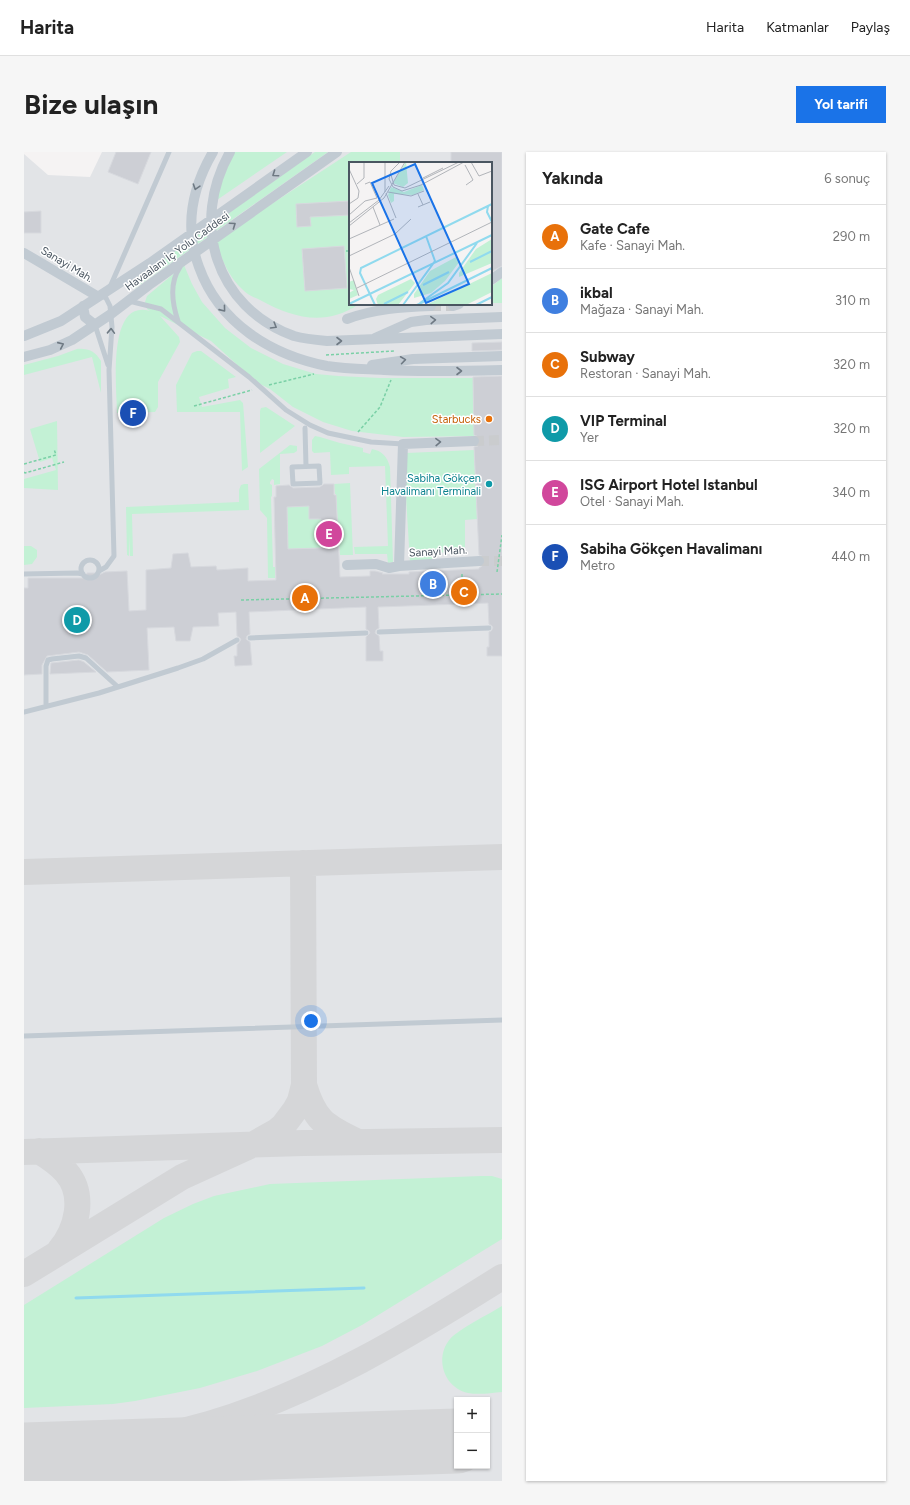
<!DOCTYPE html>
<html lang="tr">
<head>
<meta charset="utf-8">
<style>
	body { margin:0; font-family:Figtree,sans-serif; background:#f6f6f6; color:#222 }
	.controls { position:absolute; right:12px; bottom:12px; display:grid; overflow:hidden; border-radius:0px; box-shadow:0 1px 3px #0004 }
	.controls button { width:36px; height:36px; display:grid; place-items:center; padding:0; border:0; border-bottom:1px solid #e0e0e0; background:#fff; color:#222; font:20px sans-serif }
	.you { position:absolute; left:287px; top:869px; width:14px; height:14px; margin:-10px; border:3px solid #fff; border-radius:50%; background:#1a73e8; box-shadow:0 0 0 6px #1a73e833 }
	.badge { display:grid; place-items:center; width:26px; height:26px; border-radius:50%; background:#1a73e8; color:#fff; font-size:13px; font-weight:700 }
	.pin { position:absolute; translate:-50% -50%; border:2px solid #fff; box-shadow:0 1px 4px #0006 }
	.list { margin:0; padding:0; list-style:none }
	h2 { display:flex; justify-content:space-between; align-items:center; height:52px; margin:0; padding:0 16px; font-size:17px }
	h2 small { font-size:13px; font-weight:400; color:#767676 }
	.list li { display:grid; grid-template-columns:26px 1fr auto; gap:12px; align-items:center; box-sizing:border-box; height:64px; padding:0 16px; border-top:1px solid #e0e0e0 }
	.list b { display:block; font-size:15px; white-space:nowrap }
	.list p { margin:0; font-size:13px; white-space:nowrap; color:#767676 }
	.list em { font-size:13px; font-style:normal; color:#767676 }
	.map { position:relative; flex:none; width:478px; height:1329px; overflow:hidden; border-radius:0px }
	header { display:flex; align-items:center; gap:24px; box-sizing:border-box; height:56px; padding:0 20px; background:#fff; border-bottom:1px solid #e0e0e0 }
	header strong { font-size:19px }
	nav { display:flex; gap:22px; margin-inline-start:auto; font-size:14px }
	.intro { display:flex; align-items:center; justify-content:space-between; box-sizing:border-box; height:96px; padding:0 24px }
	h1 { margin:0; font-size:28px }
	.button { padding:10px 18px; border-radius:0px; background:#1a73e8; color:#fff; font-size:14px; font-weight:700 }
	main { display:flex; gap:24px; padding:0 24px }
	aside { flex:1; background:#fff; border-radius:0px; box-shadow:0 1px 3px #0004 }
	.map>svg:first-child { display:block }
	.airport { fill:#e2e4e7; fill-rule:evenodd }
	.green { fill:#c3f1d5 }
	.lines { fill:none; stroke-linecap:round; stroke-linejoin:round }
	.stream { stroke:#90daee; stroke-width:3 }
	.taxiway { stroke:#d5d6d8; stroke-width:26 }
	.runway { stroke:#d5d6d8; stroke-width:65 }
	.building { fill:#cdcfd5; stroke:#d7d9de; fill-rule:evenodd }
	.street-tunnel { stroke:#caccce; stroke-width:10; stroke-dasharray:10 5; stroke-linecap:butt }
	.path { stroke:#7ad0a6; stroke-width:1.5; stroke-dasharray:3 2; stroke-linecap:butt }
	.lane { stroke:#c1cad2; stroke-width:5 }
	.street { stroke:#c1cad2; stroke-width:10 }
	.oneway { stroke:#6e7983 }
	.food-dot { fill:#e8710a; stroke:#fff; stroke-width:1.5 }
	.culture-dot { fill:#0f9aa8; stroke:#fff; stroke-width:1.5 }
	.labels { text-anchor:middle; stroke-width:3; stroke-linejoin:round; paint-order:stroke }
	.street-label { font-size:11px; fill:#4a5661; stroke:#fff }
	.food-label { font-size:11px; fill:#c56008; stroke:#fff; text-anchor:end }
	.culture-label { font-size:11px; fill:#0d838f; stroke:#fff; text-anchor:end }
	.inset-river { fill:none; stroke:#90daee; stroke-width:2 }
	.inset-road { fill:none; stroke:#b1b4b9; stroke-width:1 }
	.view { fill:#1a73e8; fill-opacity:0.15; stroke:#1a73e8; stroke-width:2 }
	.inset-edge { fill:none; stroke:#4a5661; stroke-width:2 }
</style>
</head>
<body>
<header>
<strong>Harita</strong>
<nav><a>Harita</a><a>Katmanlar</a><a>Paylaş</a></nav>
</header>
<div class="intro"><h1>Bize ulaşın</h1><a class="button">Yol tarifi</a></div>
<main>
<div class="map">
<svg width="478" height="1329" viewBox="0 0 478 1329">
	<rect width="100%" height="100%" fill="#f5f3f3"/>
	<!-- airport -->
	<path class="airport" d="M78,0H478V1329H0V2L24,23L66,25ZM326,11H467V152H326ZM433,1248H463V1314H433Z"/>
	<!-- green -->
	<path class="green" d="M209,0H263L190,50Z
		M291,0H304L110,137L109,131L114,125Z
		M327,0H376V11H326V152H335C301,175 269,166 236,148C230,145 223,143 218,137C204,124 198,107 191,89Z
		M160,113L168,132L178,150L201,176L227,196L259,212L292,222L314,224L356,226H449L450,284L379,285L328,279L299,270L269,255L246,237L232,230L187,189L136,164L155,185L156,190L134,230V255L131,260L93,261C93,239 82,146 126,159L123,157L121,150L123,144Z
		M478,126V151H467V135Z
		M53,197C64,196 71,199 77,209V241L68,205L0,223V213L34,204Z
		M173,199H177L212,225L204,227L205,236L175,245L178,255L216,248L219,251L224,315L218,319L216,260H153L152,233L168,201Z
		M242,255L271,274L236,301V259L237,256Z
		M33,269L34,338L0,336V327L32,318L28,306L16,310L6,277Z
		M291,284L296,285L316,291L339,296V300L346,302L348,297C358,299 363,304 366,315L369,410L364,411L363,402H331L330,395L364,394L361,314L325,315V322L307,323L306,300L290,301L288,299V288Z
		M266,293L273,294V299L270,301L256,302V332L250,333V328L248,327L246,330V332L248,333V344L247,345L249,415H251V426H244L243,366L236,358L235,317Z
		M450,298L453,367L441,368V399L410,401L409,408L386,410L380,313L383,301Z
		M326,331L329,403H316L312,342H311L310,332Z
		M220,332H224L225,358L108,362L109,404H106L105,383V404L103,403L102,355L215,350V338L217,333Z
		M285,354L286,367H297L298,396L264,397L263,355Z
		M0,394H7L13,398V405L8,412L0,413Z
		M457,1024H468L478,1027V1087L338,1173L298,1194L233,1219L176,1236L111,1249L89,1252L0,1256V1153L140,1066L169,1052L190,1044L246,1032Z
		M478,1154V1240C467,1241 455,1243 444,1241C420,1236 410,1206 426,1187C435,1177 465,1162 478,1154Z"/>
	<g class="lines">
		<!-- stream -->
		<path class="stream" d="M52,1146L340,1136"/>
		<!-- taxiway -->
		<path class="taxiway" d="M0,720L478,705
			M280,933C290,967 300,974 332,989
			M15,999C25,1005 34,1011 42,1020C62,1043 53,1078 35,1099
			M0,1000L279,991L478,988
			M0,1122L158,1025L230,992L253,979L259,974L271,958L276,949L280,933L279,711
			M0,1301C23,1299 46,1299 69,1296C108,1291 147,1283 185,1272C290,1241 386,1183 478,1125"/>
		<!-- runway -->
		<path class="runway" d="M0,1303L433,1289"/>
	</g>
	<!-- building -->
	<path class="building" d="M92,0H127L114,32L84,20Z
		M427,0H478V114L467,120V11H427Z
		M326,49V63L286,65L287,74L273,75L272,52Z
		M17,59V81H0V60Z
		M320,94L323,136L281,139L278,97Z
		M478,190V198L448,199V191Z
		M478,224V504H463V495H465V480L467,479L469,476L468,474L465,472L464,451L354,455L355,476L352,478L351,481L355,484L356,499H359V509H342V485L346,481L345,479L342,477V455L225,460L226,482L223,484L222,487L226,490L228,513L211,514L210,504H213V493L217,488L216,486L213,484L212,460L194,461L195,474L169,475L166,489H152L150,475L123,476L125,518L83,520L64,503L55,500L23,504L18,513V522L0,523V436H4V426H59L62,425L63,421H71L75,423L81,420L103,419L105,459L122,458V418L147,416L149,402L164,401L167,415L192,414L193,418L224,416V429L252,428L250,345H252V334L265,333L269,336L296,335L300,332H310V343H312L316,425L346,424V419H351L359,421L358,422H385V420L455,417V416L461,412V409L460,405L455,403L450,295L454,294L456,289L455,285L450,283L449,225ZM285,354V367H297L298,396L264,397L263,355Z
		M55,508L60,510L72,520L26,522L27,511Z"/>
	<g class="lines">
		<!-- street-tunnel -->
		<path class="street-tunnel" d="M407,154H429
			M450,289L478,288
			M455,409H478"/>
		<!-- path -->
		<path class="path" d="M322,99H326
			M302,203L370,199
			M245,233L290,222
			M170,254L228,238
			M334,280L356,255L367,228
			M0,312L32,303L30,297
			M0,320L1,321L40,310
			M473,420L478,383
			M438,422V436
			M217,448L478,442"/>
		<!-- lane -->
		<path class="lane" d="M86,135L145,0
			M105,149L137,157L225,225L262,258L286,273L304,281L347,290L379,292
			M154,169C148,151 145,131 156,115
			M71,173L84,213
			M281,276L282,314
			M295,314L296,331L269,332L268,315Z
			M57 417a9 9 0 1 1 18 0a9 9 0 1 1-18 0Z
			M75,419L82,415L90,404L85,218L88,175L86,154L82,146L76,143
			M0,422L53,421L59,422
			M355,480L465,476
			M226,486L342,481
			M22,553V514L24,508L28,507L55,504L62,506L94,535
			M0,560L75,541L154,516L179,507L213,488
			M0,884L478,868"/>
		<!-- street -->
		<path class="street" d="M189,0C168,36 160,75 175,115C195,171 247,203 303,214C322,217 341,217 360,218C399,220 439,219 478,218
			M206,0C166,71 191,155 270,184C281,187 292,188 303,189L478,182
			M0,101L73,144
			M467,128L478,120
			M59,154L61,165L71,173
			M429,154L435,152
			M323,167C350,157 378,155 407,154
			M0,184L37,169L126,111L283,0
			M351,186L387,170L402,168L478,165
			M0,205L26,198L48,188L87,162L125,133L313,0
			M348,213L389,207L478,204
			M323,413L352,412L365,416L375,414L455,409
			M375,414L379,292L450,289"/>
	</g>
	<!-- one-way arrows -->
	<defs><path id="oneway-chevron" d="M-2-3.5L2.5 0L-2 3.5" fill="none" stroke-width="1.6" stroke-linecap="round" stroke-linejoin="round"/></defs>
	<g class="oneway">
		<use href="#oneway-chevron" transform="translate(251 22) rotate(145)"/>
		<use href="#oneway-chevron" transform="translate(172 35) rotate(108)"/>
		<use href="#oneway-chevron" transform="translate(209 73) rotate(-35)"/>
		<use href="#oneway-chevron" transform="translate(199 157) rotate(51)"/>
		<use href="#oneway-chevron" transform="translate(409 168) rotate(-3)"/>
		<use href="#oneway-chevron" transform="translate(250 174) rotate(31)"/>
		<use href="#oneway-chevron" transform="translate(87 179) rotate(-88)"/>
		<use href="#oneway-chevron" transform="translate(315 189)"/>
		<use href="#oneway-chevron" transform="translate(37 193) rotate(-24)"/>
		<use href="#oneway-chevron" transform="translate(379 208) rotate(-8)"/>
		<use href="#oneway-chevron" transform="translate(435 219)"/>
		<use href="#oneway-chevron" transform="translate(414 290) rotate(-2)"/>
	</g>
	<!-- markers -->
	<circle class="food-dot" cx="465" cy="267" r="4"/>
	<circle class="culture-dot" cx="465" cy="332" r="4"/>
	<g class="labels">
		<!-- street labels -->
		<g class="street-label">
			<text transform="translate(153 99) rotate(-36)" y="4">Havaalanı İç Yolu Caddesi</text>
			<text transform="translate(43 112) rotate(31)" y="4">Sanayi Mah.</text>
			<text transform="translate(414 399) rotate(-3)" y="4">Sanayi Mah.</text>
		</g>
		<!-- food labels -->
		<g class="food-label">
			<text x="457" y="271">Starbucks</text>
		</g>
		<!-- culture labels -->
		<g class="culture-label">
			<text x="457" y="330">Sabiha Gökçen<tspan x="457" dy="13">Havalimanı Terminali</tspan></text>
		</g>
	</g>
	<!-- overview -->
	<g transform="translate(325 10)">
		<rect width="143" height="143" fill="#f5f3f3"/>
		<path d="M57,0L59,21L54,25L44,21ZM73,23L75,28L64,33L45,32V39L42,41L39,33L42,25L55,30ZM143,77V101L110,115V111L127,87ZM107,95L111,99L96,119L82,131L65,136V132L81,109ZM143,111V130L117,143H77ZM62,117L66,121L49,143H29L27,137L29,133ZM5,118L9,133L0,137V131L5,128L0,127V120Z" fill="#c3f1d5"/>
		<path class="inset-river" d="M139,44L138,50L143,60M121,100L143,89M74,123L100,110M71,141L99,121L128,81M0,142L143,73M35,142L59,130M26,143L11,111L12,106L143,42M54,143L86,99L77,74M68,143L143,106M127,143L143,135"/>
		<path class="inset-road" d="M36,0V30M51,0L42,9L40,17L44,25L53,29L72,23L115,0M122,0L130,14L143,9M116,3L124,18L117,23M0,7L10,29L9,36L0,42M42,13L45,23L56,26L110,0M74,16L94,6M8,22L15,16V0M39,30L62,34L75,29M37,31L47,56M69,32L74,43M24,45L31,63M69,45L81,40M0,53L16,39L28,36L21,20L16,22M0,61L30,38L40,24M0,64L35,36L56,0M0,77L45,57M0,94L46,72L62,57M0,105L10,134M8,126L143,60"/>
		<path class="view" d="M66,2L120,122L77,141L23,21Z"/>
		<rect width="143" height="143" class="inset-edge"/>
	</g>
</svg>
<div class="controls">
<button>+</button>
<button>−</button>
</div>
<div class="you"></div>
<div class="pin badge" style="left:281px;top:446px;background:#e8710a">A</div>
<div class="pin badge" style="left:409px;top:432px;background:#3f7fe0">B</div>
<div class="pin badge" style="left:440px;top:440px;background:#e8710a">C</div>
<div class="pin badge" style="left:53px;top:468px;background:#0f9aa8">D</div>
<div class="pin badge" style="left:305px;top:382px;background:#d1479c">E</div>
<div class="pin badge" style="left:109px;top:261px;background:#1a4fb4">F</div>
</div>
<aside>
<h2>Yakında<small>6 sonuç</small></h2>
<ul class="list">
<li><span class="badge" style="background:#e8710a">A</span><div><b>Gate Cafe</b><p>Kafe · Sanayi Mah.</p></div><em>290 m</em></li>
<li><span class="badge" style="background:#3f7fe0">B</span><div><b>ikbal</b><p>Mağaza · Sanayi Mah.</p></div><em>310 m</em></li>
<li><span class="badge" style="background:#e8710a">C</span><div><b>Subway</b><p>Restoran · Sanayi Mah.</p></div><em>320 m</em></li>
<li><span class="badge" style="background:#0f9aa8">D</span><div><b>VIP Terminal</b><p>Yer</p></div><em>320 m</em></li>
<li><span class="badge" style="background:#d1479c">E</span><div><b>ISG Airport Hotel Istanbul</b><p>Otel · Sanayi Mah.</p></div><em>340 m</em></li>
<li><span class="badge" style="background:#1a4fb4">F</span><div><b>Sabiha Gökçen Havalimanı</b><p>Metro</p></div><em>440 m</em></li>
</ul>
</aside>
</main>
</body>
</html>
